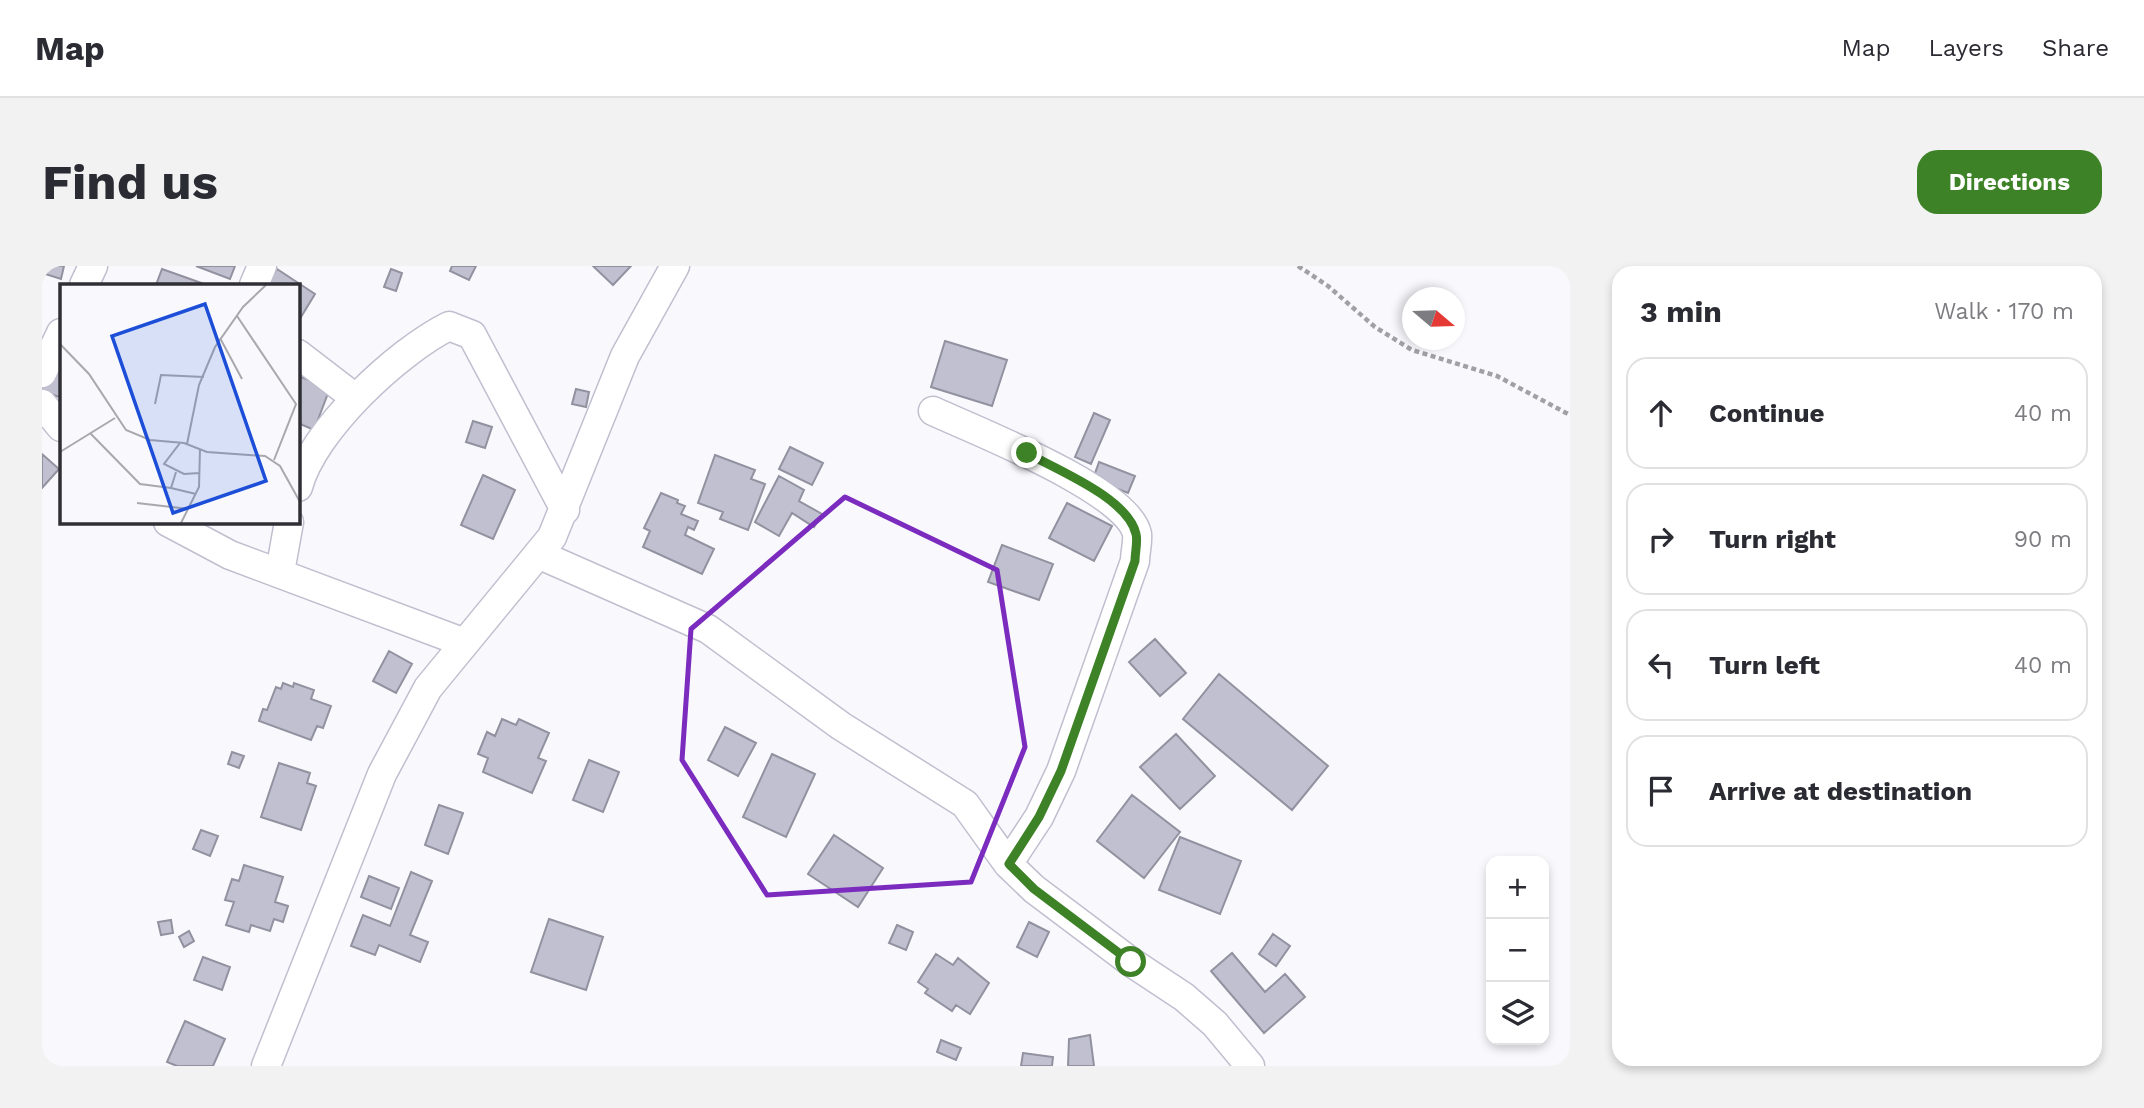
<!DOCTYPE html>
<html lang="en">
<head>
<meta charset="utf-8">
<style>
	body { margin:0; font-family:"Work Sans",sans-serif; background:#f2f2f3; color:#2b2b33 }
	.controls { position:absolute; right:21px; bottom:21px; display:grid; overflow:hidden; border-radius:14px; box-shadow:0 4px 10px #0003 }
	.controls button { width:63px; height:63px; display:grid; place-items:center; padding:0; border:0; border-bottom:2px solid #e1e1e2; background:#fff; color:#2b2b33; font:35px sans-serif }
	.compass { position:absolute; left:1360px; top:21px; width:63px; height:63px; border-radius:50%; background:#fff; box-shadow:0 4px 10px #0003; rotate:109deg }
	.stop { position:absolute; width:21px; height:21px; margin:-16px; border:5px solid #3d8226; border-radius:50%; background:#fff }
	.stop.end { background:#3d8226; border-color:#fff; box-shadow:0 2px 7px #0008 }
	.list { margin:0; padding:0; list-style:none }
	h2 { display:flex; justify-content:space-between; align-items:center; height:91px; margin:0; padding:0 28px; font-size:30px }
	h2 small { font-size:23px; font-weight:400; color:#7c7c81 }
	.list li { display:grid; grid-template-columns:46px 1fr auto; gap:21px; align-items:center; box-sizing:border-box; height:112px; margin:0 14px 14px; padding:0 14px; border:2px solid #e1e1e2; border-radius:21px }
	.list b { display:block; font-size:26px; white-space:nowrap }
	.list em { font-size:23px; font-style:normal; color:#7c7c81 }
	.icon { flex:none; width:38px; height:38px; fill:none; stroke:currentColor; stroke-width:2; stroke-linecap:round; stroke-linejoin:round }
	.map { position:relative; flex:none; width:1528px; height:800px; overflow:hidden; border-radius:21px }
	header { display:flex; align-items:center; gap:42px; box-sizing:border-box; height:98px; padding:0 35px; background:#fff; border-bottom:2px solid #e1e1e2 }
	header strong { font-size:33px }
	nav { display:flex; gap:38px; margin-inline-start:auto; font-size:24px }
	.intro { display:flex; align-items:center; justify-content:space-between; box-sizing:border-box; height:168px; padding:0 42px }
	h1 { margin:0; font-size:49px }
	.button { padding:18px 32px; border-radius:21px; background:#3d8226; color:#fff; font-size:24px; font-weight:700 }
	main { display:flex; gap:42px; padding:0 42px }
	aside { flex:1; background:#fff; border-radius:21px; box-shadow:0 4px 10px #0003 }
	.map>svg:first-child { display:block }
	.building { fill:#c1c0d0; stroke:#9291a0; stroke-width:2 }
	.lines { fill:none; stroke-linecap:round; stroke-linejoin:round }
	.minor-casing { stroke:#c0bfcf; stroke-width:31 }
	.path { stroke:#a0a0a5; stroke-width:4.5; stroke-dasharray:5 3.5; stroke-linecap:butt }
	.minor { stroke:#fff; stroke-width:28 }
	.route { stroke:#3d8226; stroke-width:9 }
	.marked { fill:none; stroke:#7b2cbf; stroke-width:5; stroke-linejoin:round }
	.inset-road { fill:none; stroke:#a8a8ad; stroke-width:2 }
	.view { fill:#1d4ed8; fill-opacity:0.15; stroke:#1d4ed8; stroke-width:3.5 }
	.inset-edge { fill:none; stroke:#2f2f35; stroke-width:3.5 }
</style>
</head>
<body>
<header>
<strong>Map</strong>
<nav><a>Map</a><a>Layers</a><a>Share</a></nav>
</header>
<div class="intro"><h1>Find us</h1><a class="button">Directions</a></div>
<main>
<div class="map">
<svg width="1528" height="800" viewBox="0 0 1528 800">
	<rect width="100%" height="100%" fill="#f9f9fd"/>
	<!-- building -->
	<path class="building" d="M0,0H22L19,13L0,7Z
		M154,0H193L188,13Z
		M410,0H434L427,14L408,5Z
		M551,0H589L571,19Z
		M120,3L165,19H114Z
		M235,3L273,28L256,56V19H225Z
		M349,3L360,7L354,25L342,21Z
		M903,75L965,94L950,140L889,121Z
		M19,93V132L0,124V104Z
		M256,110L288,122L272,164L256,157Z
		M534,123L547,126L544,141L530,138Z
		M1052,147L1068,154L1049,198L1033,191Z
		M431,155L450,161L443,182L424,176Z
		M748,181L781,197L770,219L737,203Z
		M0,188L17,203L0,222Z
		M673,189L713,204L709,213L723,218L706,264L678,253L681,246L656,237Z
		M1057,196L1093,210L1086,227L1051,213Z
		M441,209L473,224L451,273L419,259Z
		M737,210L762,224L757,235L780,248L772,261L750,247L737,270L713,256Z
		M619,227L636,234L635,237L643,240L639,248L656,255L652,264L646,261L643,269L672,283L660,308L601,281L608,265L602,262Z
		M1025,237L1070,260L1052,295L1007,272Z
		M960,279L1011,298L997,334L946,316Z
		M1113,373L1144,407L1118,430L1087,396Z
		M347,385L370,398L354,427L331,415Z
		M1177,408L1286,500L1250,544L1141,453Z
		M241,417L251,421L252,417L272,424L269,433L289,440L281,462L275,460L269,474L217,455L221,443L225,444L234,421L239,423Z
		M460,453L474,459L477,453L507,467L496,492L504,495L490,527L441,506L446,492L436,488L445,466L453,470Z
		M683,461L714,477L696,510L666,494Z
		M1134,468L1173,510L1138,543L1098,501Z
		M190,486L202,490L197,502L186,498Z
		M730,488L773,508L744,571L701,551Z
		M547,494L577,506L561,546L531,534Z
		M237,497L268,507L265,517L274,520L259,564L219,551Z
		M1090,529L1138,566L1102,612L1055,575Z
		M397,539L421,547L406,588L383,579Z
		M159,564L176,570L168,590L151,583Z
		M792,569L841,602L816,641L766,608Z
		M1138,571L1199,595L1178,648L1117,624Z
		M202,599L241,611L233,636L246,640L241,656L232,653L228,665L209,659L207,666L184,659L192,636L183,634L190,613L197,615Z
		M369,606L390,615L368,669L386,676L378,696L337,679L333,689L309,680L321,649L348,660Z
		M327,610L357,622L349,643L319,631Z
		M507,653L561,671L544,724L489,706Z
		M129,654L131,667L119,669L116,656Z
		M987,656L1007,666L995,691L975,681Z
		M855,659L871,666L864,684L847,677Z
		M147,665L152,675L142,681L137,671Z
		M1231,668L1248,680L1234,700L1217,688Z
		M1190,687L1223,726L1243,708L1263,731L1222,767L1169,705Z
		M894,688L911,699L916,692L947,717L928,748L914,739L910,745L883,727L886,723L876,716Z
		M161,691L188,701L180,724L152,714Z
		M143,755L183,773L171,800H135L125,796Z
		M1048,769L1052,800H1026L1027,773Z
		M899,774L919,782L914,794L895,786Z
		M981,787L1011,791L1010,800H979Z"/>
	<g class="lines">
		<!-- minor casing -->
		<g class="minor-casing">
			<path id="minor" d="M42,19L51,0
				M212,19L220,0
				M256,88L312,131
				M0,107L19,67
				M0,138L19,161
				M891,145C932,164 1086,224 1095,268C1096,276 1093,287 1093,295L1019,505L997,551L966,598
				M256,221C271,164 355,86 407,60L430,69L523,244
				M126,256L188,289L423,377
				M496,288L666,363L799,460L923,538L966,598L992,623L1089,696L1142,731L1173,758L1208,800
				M238,306L247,256
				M224,800L340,508L386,422L510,271L583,90L633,0"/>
		</g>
		<!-- path -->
		<path class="path" d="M1256,0L1286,20L1333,61L1370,84L1455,110L1528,149"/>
		<!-- minor -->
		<use href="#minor" class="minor"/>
	</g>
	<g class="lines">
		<!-- route -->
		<path class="route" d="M985,187C1015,204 1086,232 1094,268C1096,275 1093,287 1093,295L1019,505L997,551L967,598L992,623L1089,696"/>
	</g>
	<!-- marked area -->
	<path class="marked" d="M803,231L955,304L983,481L929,616L725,629L640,494L649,363Z"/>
	<!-- overview -->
	<g transform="translate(18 18)">
		<rect width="240" height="240" fill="#f9f9fd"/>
		<path class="inset-road" d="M177,32L236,120L214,176M160,54L182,95M0,60L29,90L66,146L90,156L124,159L147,168L205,172L220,182L240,218M95,120L101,91L144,93M30,149L80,200L111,204M120,159L104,180L124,190L139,189M127,160L139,101L155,63L183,23L206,1M0,168L55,134M116,188L111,204L136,210M77,219L129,225M121,239L139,203L140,165"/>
		<path class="view" d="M145,20L206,197L113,229L52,52Z"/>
		<rect width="240" height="240" class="inset-edge"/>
	</g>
</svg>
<div class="controls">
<button>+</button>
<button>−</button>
<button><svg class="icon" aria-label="layers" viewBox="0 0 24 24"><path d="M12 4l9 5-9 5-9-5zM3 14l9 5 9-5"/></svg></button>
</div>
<svg class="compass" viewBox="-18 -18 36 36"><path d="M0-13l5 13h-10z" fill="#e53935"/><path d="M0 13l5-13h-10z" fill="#7c7c81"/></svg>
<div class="stop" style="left:1089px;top:696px"></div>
<div class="stop end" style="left:985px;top:187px"></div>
</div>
<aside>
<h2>3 min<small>Walk · 170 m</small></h2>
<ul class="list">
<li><svg class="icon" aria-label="ahead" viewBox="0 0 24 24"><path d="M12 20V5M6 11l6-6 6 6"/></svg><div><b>Continue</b></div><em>40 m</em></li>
<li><svg class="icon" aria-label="right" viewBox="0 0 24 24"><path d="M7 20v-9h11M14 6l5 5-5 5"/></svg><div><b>Turn right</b></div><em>90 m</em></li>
<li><svg class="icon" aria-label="left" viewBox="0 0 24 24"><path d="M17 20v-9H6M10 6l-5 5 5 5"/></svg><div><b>Turn left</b></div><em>40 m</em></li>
<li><svg class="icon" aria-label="arrive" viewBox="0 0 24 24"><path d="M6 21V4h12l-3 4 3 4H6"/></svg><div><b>Arrive at destination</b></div></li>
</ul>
</aside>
</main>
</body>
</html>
